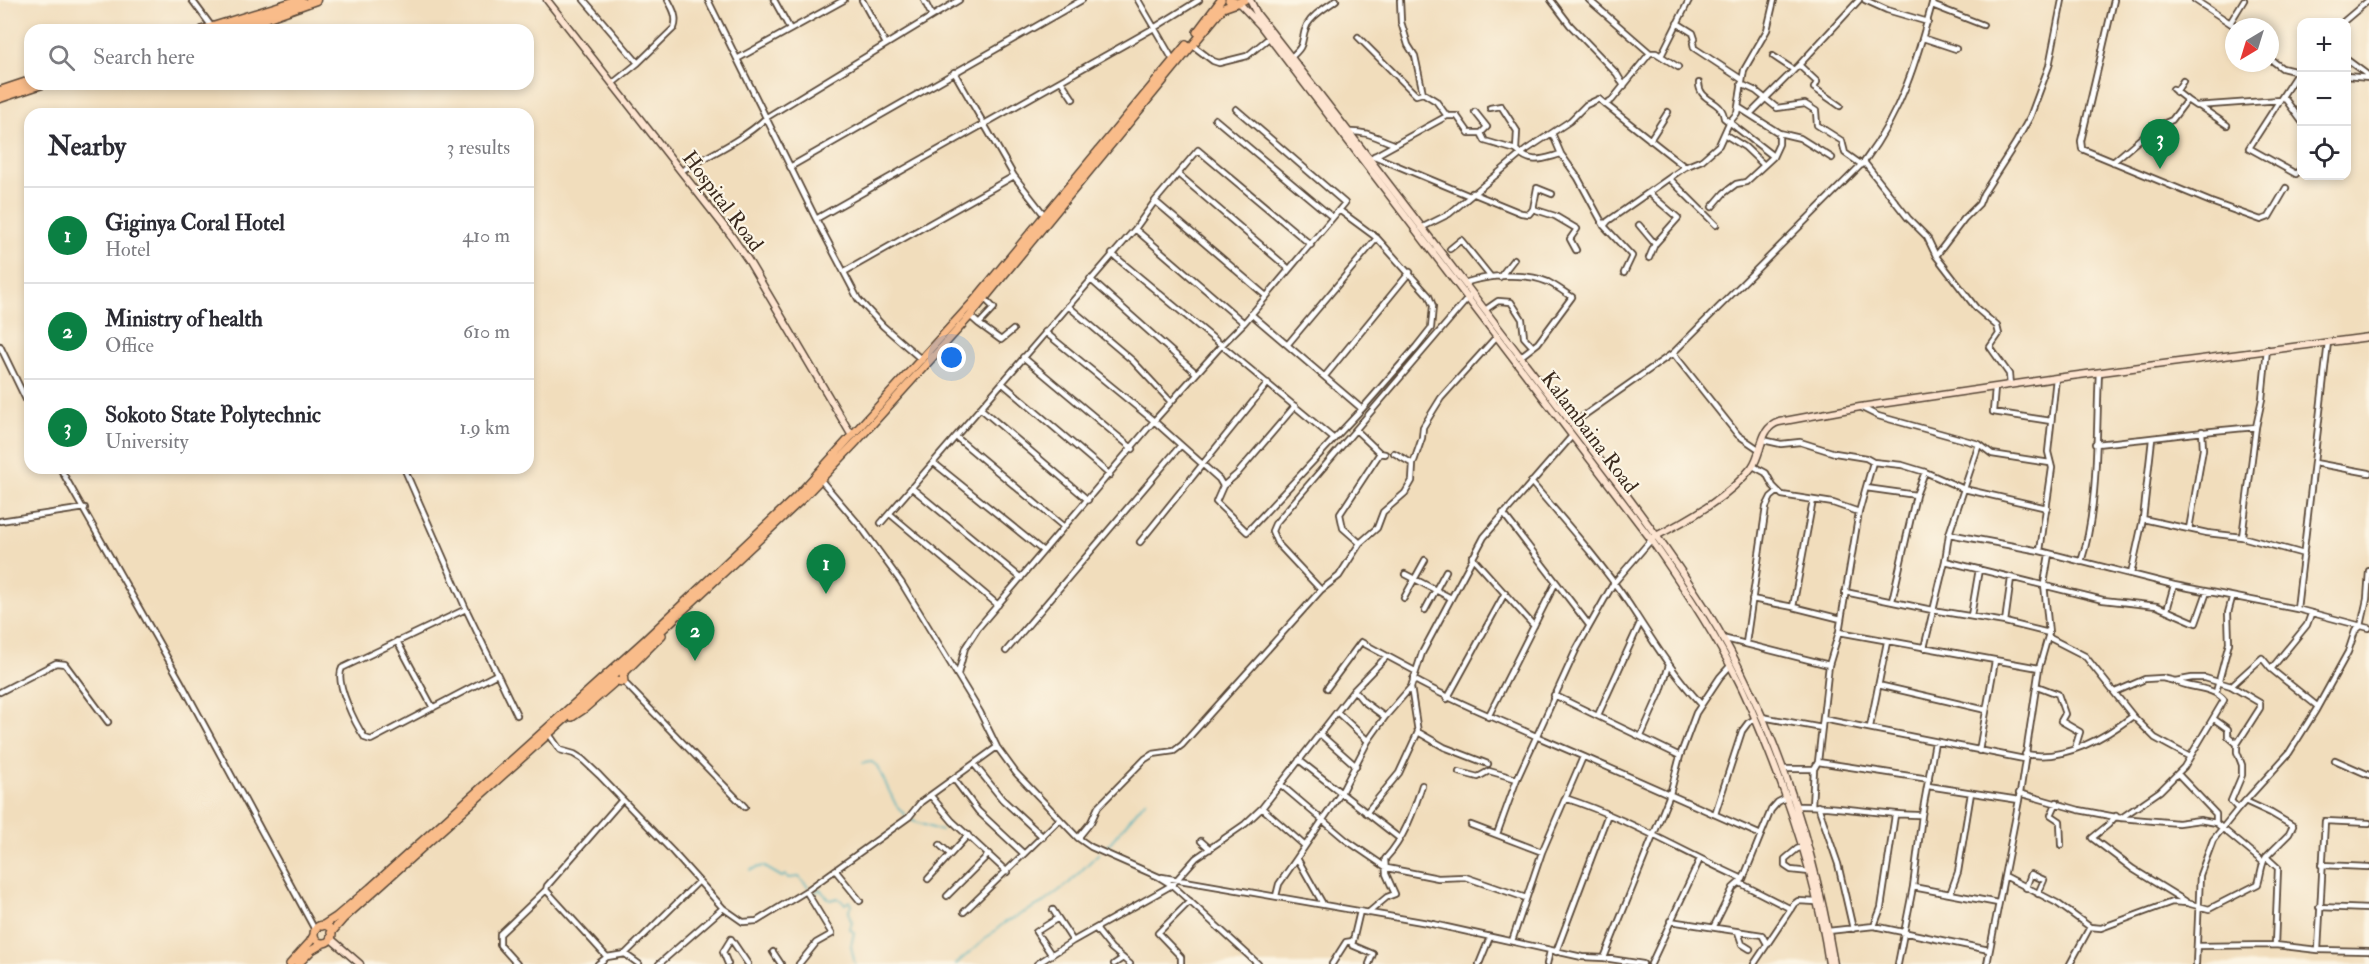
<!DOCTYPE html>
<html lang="en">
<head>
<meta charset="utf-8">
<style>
	body { margin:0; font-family:"IM FELL Double Pica",serif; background:#f2f2f3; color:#2b2b33 }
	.controls { position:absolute; right:18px; top:18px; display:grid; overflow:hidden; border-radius:12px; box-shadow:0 3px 9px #0003 }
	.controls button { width:54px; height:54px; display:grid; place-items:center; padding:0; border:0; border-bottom:2px solid #e1e1e2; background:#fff; color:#2b2b33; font:30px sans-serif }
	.compass { position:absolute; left:2225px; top:18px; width:54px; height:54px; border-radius:50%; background:#fff; box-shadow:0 3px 9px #0003; rotate:218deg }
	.you { position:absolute; left:952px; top:358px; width:21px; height:21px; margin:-15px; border:4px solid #fff; border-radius:50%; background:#1a73e8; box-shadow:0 0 0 9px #1a73e833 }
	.badge { display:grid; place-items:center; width:39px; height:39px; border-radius:50%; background:#0b8043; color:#fff; font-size:20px; font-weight:700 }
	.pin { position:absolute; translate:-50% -50px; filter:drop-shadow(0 2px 3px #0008) }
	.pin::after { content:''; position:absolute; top:32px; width:21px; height:18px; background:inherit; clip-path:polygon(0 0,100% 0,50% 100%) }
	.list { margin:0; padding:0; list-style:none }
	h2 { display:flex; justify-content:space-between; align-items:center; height:78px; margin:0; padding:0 24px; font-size:26px }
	h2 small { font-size:20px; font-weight:400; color:#7c7c81 }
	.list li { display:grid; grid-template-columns:39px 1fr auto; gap:18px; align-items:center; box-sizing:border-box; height:96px; padding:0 24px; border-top:2px solid #e1e1e2 }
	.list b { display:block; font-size:22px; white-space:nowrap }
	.list p { margin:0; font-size:20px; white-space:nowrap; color:#7c7c81 }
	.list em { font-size:20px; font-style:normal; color:#7c7c81 }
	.icon { flex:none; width:33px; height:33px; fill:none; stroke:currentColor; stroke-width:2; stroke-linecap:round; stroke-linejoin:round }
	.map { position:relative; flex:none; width:2369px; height:964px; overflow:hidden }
	.search { position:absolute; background:#fff; box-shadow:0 3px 9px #0003; left:24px; top:24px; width:510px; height:66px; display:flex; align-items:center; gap:15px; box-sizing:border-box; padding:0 21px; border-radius:18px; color:#7c7c81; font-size:22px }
	.panel { position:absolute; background:#fff; box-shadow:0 3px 9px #0003; left:24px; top:108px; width:510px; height:366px; border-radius:18px }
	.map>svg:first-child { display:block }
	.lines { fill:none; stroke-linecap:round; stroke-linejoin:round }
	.stream { stroke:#3babb9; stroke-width:1.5 }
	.street-casing { stroke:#564536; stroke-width:8 }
	.secondary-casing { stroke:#564536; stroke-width:9 }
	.primary-casing { stroke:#564536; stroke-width:10 }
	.highway-casing { stroke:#564536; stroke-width:11 }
	.street { stroke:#fff; stroke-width:4.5 }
	.secondary { stroke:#fde4d0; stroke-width:6 }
	.primary { stroke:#f9bc8a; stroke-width:7 }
	.highway { stroke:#f9bc8a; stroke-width:8 }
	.labels { text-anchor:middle; stroke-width:4.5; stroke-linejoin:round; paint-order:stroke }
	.street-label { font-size:21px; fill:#3b2a1e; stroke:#fcf5e5 }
</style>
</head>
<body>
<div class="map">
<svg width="2369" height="964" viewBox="0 0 2369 964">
	<rect width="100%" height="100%" fill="#fcf5e5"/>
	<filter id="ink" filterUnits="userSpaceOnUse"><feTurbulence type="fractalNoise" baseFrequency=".0167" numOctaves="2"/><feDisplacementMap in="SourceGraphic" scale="12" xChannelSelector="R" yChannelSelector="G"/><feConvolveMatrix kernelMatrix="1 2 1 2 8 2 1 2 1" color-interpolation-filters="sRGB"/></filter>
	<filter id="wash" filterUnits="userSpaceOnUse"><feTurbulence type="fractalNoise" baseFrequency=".008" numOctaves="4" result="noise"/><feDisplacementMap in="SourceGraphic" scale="24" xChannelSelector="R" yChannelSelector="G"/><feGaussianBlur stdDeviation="1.35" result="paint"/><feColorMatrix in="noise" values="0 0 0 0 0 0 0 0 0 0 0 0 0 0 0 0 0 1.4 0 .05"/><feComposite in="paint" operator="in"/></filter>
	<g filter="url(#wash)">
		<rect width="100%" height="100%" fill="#f1ddbc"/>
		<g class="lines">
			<!-- stream -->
			<path class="stream" d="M863,763L872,762L877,766L896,805L906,816
				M910,817L913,821L941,831
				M1104,850L1146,800
				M750,870L763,866L782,877L786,875L788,878L799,877L808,887
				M810,891L813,895L819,889L830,900L838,898L845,904L850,901L852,905L849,909L850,919L852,921L850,929L854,933L851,946L855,964
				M956,964L1004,923L1044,902L1069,883L1099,853"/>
		</g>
	</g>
	<g filter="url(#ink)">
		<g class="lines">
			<!-- street casing -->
			<g class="street-casing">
				<path id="street" d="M192,0L212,27
					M584,0L638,63
					M708,0L816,219L858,299L883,326L922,360
					M774,0L790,29
					M862,0L886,44
					M924,0L932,16
					M1138,0L1173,60
					M1400,0L1401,22L1408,45L1415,56L1423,93
					M1551,0L1570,25L1617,74L1624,86
					M1589,0L1650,53H1656L1678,67
					M1865,0L1887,10L1928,22
					M2114,0L2081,141L2082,149L2211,202L2261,220L2269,217L2286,188
					M2195,0L2236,27
					M1932,5L1983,25
					M2343,22L2369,0
					M1677,23L1693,33L1695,39L1693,43L1694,48L1741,79
					M2230,23L2244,0
					M1358,37L1416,95L1423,93L1436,101L1447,116
					M1923,38L1956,49
					M1192,45L1213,61L1219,63L1247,56L1270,37
					M1661,56L1689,0
					M1773,56L1794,70
					M1290,58C1308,43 1299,42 1307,25C1313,14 1327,7 1336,0
					M737,59L844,0
					M2270,59L2282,68L2302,73
					M2346,59L2369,76
					M1799,65L1817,82L1814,88L1840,106
					M954,72L1014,176L1045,216
					M2298,72L2249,148L2296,174L2302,167
					M2346,76L2369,78
					M1061,81L1073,99
					M613,83L638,63L674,28C678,18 673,9 668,0
					M1699,83C1699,102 1723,100 1724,118L1773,156
					M1741,84L1756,91L1777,108L1805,104L1816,111L1817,125L1842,141L1845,153L1862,165
					M2173,89L2187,100
					M2176,92L2183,81
					M2283,96L2302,122
					M1605,104L1685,167
					M2199,106L2227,125
					M1738,107L1779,133L1800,138L1832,158
					M1490,108L1501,106L1517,131L1516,150C1532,165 1542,159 1561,154
					M1475,112L1487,127L1481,133L1485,141L1516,150
					M1750,114L1799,65L1859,0
					M1215,119L1332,217
					M1349,132C1367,131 1377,138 1394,144
					M1552,133L1561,154L1578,178L1604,226L1632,256L1624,273
					M1724,134L1745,147L1764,165
					M1650,140L1668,112
					M1374,156L1470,196
					M1369,159L1447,116H1457L1469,133H1481
					M1864,162L1908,218L1927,237L1936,256L1976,308L1997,326L1999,334L1990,347L2009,374L2010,385
					M2113,162L2153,128L2172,120L2187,100L2196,106L2280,100
					M790,167L1082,0
					M681,171C710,155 743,140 767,117L959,0
					M1178,174L1289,269
					M1670,179L1716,225
					M1472,193L1521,213L1529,214L1533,209L1555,216L1577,229L1570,239L1576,250
					M1155,201L1266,296
					M1712,207L1724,193L1736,184L1746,182L1773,157L1779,144V133
					M1533,209L1537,188L1552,194
					M816,219L1154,28L1199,0
					M1639,225L1655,244L1678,218L1649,193
					M1604,226L1608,221L1685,167L1702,160L1719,145L1729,123L1737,113L1744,70L1767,30L1774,0
					M1421,228L1449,214L1526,150L1570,121L1586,105L1599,99L1605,104L1612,100L1650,53
					M1135,229L1244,323
					M1450,249L1461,240L1490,276
					M1112,254L1334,439
					M1936,256L1964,219L1979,204L1983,194L2015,144L2030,117L2049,66L2062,0
					M1649,258L1655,244
					M844,272L1014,176
					M1500,277L1514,259
					M1090,279L1196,373
					M1464,283C1489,275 1524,272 1548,282C1556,286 1564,292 1572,297L1538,343L1520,357
					M1068,306L1133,361L1171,402
					M1485,310L1498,301L1511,302L1522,319L1524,337L1533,347
					M1251,314L1362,409
					M970,316L979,324L994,308L985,299
					M979,324L1001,340L1013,330
					M1045,332L1154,421L1219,479L1223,486L1216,502L1247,532L1362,409L1416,347L1431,328L1433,306L1429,296L1377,238L1339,210
					M1288,344L1377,238
					M0,346L30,408
					M1673,353L1738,435L1760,450
					M1023,357L1133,449
					M1325,376L1410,272
					M1002,383L1110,475
					M1995,388L1993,412L2051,421
					M980,408L1088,500
					M1862,408L1878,416L1979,444L1992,454L2050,463
					M1572,424L1673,353L1864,162C1902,111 1917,60 1933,0
					M1357,431L1380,453
					M956,437L1064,527
					M1763,440L1781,444L1800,442L1835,453L1866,458L1873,462L1902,465L1925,472L1964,489L2047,508
					M2095,444C2149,439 2202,431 2256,427
					M1394,453L1413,464
					M934,463L1043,551
					M2315,463L2369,473
					M1753,466L1766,473L1773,486L1782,495L1833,503L1859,512
					M60,468L181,682L315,930
					M404,468L466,609L517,715
					M820,479L861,527L901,582L980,712L997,747L1016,773L1078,838L1091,847L1159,877L1172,885L1258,964
					M1531,482C1565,522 1600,561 1629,604C1651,638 1673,674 1701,704
					M1223,486L1237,474L1295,406
					M912,488L1021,578
					M1866,488L1916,495
					M1813,500L1793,607L1841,619
					M1503,513L1589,625
					M890,514L998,605
					M2143,519L2207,533L2242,537L2304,554
					M0,521L85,508
					M881,523L1135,229L1155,201L1198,150L1311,245
					M2189,529L2203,449L2202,431
					M1949,534L2040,551L2174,585L2297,609L2369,628
					M2242,537L2256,427L2262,399L2267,349
					M1140,542L1268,383
					M1360,543L1377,528L1383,512L1405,493L1412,481L1413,464L1422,438L1423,427L1441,398L1497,336
					M2040,551L2052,468L2048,452L2056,378
					M1472,557L1534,626
					M1945,561L2103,600L2157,606L2196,623L2207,592
					M2081,562C2099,507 2096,431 2099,372
					M1405,574L1451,598
					M2131,574L2143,519L2152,439
					M1321,590L1277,543L1272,531L1275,524L1469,297
					M1845,592L1932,610L2005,622L2049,633
					M1404,598L1425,560
					M1752,599L1793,607
					M1892,601L1916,495L1925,472
					M466,609L342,668C334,682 356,725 365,738L371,740L497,674
					M2297,609L2328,342
					M1425,610L1446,571
					M2167,610L2174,585
					M1971,616L1979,569
					M2005,622L2011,578
					M1839,632L2039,668
					M2048,637L2085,656L2133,716L2155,738L2190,757
					M1722,638L1829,665
					M397,641L433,708
					M1746,643L1766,507L1771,497L1777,492
					M1924,648L1945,561L1949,534L1979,444
					M1006,651L1181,445
					M2271,669L2307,625L2311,614
					M958,674L965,648L978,628L1154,421L1221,346L1244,323L1345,203L1236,109
					M1413,679C1454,702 1496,718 1538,737C1613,769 1687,802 1761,835
					M624,682L745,807
					M1878,685L1986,710
					M2037,686L2058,694L2065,714L2061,721L2080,732L2075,748
					M2231,686L2262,658L2271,669L2317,706
					M1327,688L1361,642L1387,656
					M1354,690L1363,701L1385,717
					M0,692L56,663L65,664L108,722
					M2115,692L2145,679L2162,678L2175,681L2192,678H2205L2231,686L2260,703V708L2237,744V752L2242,765V775L2231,801L2238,809
					M2216,692L2229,643L2228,613L2232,598
					M1554,695L1680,756
					M1447,699L1505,593
					M1337,712L1368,741
					M1598,715L1640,623
					M1488,717L1556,582
					M1762,717L1822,728
					M1823,719L2024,759
					M2214,719L2228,729V736L2237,744
					M1870,727L1887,642
					M1418,732L1444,747L1488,764
					M549,734L560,750L574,754L582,759L599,775L672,851L723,908L743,922L757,921L806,891L909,817L921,802L997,747
					M1321,735L1356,766
					M1641,736L1661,691L1669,665
					M1979,751L1995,661
					M2025,754C2064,762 2104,738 2133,716
					M1299,760L1399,838
					M2335,760L2369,775
					M1818,762L1929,779
					M974,764L1002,799L1043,837
					M1783,769H1814
					M1459,772L1478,777L1489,771L1517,779
					M2178,774L2216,814V823
					M954,779L978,811L1024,854
					M1280,784L1346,840L1387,868L1438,878L1465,877L1526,898
					M1928,786L2019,800
					M2019,793L2079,810L2121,818L2178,823L2200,820L2216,823L2263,862
					M931,796L952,821L1007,872
					M1565,798C1627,818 1683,852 1743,879
					M2245,801L2271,813L2293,826L2289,834L2266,857
					M2057,802L2051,815L2060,821L2061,845
					M1797,806C1838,805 1880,815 1922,815
					M1812,806L1814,769L1818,762L1829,665L1839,632L1859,512L1873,462
					M1818,806L1838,864L1853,929
					M1262,808L1305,846
					M1366,813L1399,773L1418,732L1411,687
					M1715,814L1742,731L1748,723L1755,719
					M2116,816L2108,825L2092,838L2133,869L2185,901
					M2121,818L2160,791L2184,767L2224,700C2213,686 2190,689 2175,681
					M1471,825L1542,852
					M1497,834L1517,779L1576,650L1613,584L1651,540
					M1078,838L1091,822L1098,807L1145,759L1153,754L1174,751L1182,745L1321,590L1339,576L1360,543L1343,528L1340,514L1380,453L1385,454
					M1201,841L1210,849
					M940,845L950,854
					M1803,847L1797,849L1785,859V866L1791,870L1810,872
					M2321,865L2369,867
					M835,870L860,901
					M2005,876L2057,903L2090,927L2101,928L2172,902L2187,903L2209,909L2258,884C2261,875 2261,864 2266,857L2278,868L2275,945
					M1162,877L1428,923L1582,957L1604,958L1643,964
					M928,879L968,835
					M1740,883L1791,909
					M1913,887L1998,903
					M2026,888L2031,874L2044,880L2038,894
					M546,890L607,957L625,954L699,881
					M1950,894L1958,872L1971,793
					M947,896L989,854
					M1276,896L1279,884L1297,858
					M1323,904L1297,858L1341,793L1368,741L1385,717L1411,687L1422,653L1484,537L1572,436
					M2319,907L2369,909
					M1053,910L1058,918
					M1360,911L1352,945L1373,954L1369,964
					M964,912L1060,819
					M1368,913L1387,897L1395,894L1386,874L1385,859C1404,839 1414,811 1422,785
					M1670,921L1762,935L1767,944
					M1714,926L1733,888L1743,879L1771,810L1778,802L1788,797
					M1874,926L1881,908L1895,815
					M1096,929L1111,948L1130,964
					M1828,931L1874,926L1989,950
					M1738,932L1742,944L1750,949
					M1512,941L1542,852L1583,757
					M2197,946L2275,945L2318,950L2369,951
					M2318,950L2325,821L2369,823
					M773,952L781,964
					M1556,952L1608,814
					M625,954L639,964
					M1051,954L1036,932L1058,918L1073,941
					M1604,958L1670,794L1680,756L1696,713L1720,677L1730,666
					M517,964L500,945V934L546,890L547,886L622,800
					M598,964L607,957
					M659,964L723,908
					M728,964L723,952L731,939L748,964
					M799,964L816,943L832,934L806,891
					M1037,964L1073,941L1172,885L1196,858L1245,824L1262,808L1354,690L1387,656L1415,671
					M1114,964L1123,958
					M1181,964V957L1158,933L1190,901
					M1332,964L1346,942L1353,941
					M1479,964L1490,937
					M1547,964L1550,951
					M1651,964L1700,859
					M1754,964L1794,904L1798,901L1817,902
					M1898,964L1913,887L1922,815L1935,742
					M1987,964L2019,800L2039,668L2049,633L2044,584L2049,554
					M2070,964L2090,927
					M2196,964L2200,875L2213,840L2238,809L2289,753L2316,710L2348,652L2355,631L2361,626L2367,599L2369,571"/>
			</g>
			<!-- secondary casing -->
			<g class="secondary-casing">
				<path id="secondary" d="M547,0L730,234L748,260L852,436
					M1250,0L1257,14C1346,127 1432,241 1519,355C1577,431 1638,506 1691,586C1767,699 1811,831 1834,964
					M1239,3L1260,25L1650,538C1682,584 1714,632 1739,682C1748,700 1755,718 1763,737C1793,810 1818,885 1829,964
					M1654,537C1688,520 1729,497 1752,467C1763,452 1759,428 1779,422L1860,407L2056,378L2369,337
					M330,938L360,964"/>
			</g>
			<!-- primary casing -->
			<g class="primary-casing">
				<path id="primary" d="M1229,0L1237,3L1244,0
					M1197,32L1221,0
					M572,717L584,709L616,681L624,682L623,674L662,635
					M314 934a9 9 0 1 1 18 0a9 9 0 1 1-18 0Z
					M322,926L336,917L370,888L646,639L796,497L973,302L1186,45
					M331,933L343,919L614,675L800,501L857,441L970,316L1223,8L1237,3
					M290,964L310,942L314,935
					M298,964L312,950L324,943"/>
			</g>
			<!-- highway casing -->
			<g class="highway-casing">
				<path id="highway" d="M203,30L300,0
					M225,30L260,20L316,0
					M0,91L30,81
					M0,98L42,84"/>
			</g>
			<!-- street -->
			<use href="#street" class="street"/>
			<!-- secondary -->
			<use href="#secondary" class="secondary"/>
			<!-- primary -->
			<use href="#primary" class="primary"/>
			<!-- highway -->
			<use href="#highway" class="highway"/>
		</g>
	</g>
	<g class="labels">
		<!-- street labels -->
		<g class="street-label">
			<text transform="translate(723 201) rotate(53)" y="7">Hospital Road</text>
			<text transform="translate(1590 432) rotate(53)" y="7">Kalambaina Road</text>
		</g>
	</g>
</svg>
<div class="controls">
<button>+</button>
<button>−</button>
<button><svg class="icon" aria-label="locate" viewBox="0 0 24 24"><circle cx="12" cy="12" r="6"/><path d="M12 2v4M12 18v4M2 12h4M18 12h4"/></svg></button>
</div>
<svg class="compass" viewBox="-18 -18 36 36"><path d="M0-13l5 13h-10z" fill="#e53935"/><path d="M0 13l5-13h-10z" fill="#7c7c81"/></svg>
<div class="you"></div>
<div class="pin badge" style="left:826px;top:594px">1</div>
<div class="pin badge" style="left:695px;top:661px">2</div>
<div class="pin badge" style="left:2160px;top:169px">3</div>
<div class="search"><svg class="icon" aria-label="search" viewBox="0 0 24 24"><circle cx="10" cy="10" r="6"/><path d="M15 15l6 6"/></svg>Search here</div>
<section class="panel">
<h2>Nearby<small>3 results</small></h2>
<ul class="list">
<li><span class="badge">1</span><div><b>Giginya Coral Hotel</b><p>Hotel</p></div><em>410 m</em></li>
<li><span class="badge">2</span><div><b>Ministry of health</b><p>Office</p></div><em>610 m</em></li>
<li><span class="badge">3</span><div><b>Sokoto State Polytechnic</b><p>University</p></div><em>1.9 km</em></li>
</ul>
</section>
</div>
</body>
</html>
